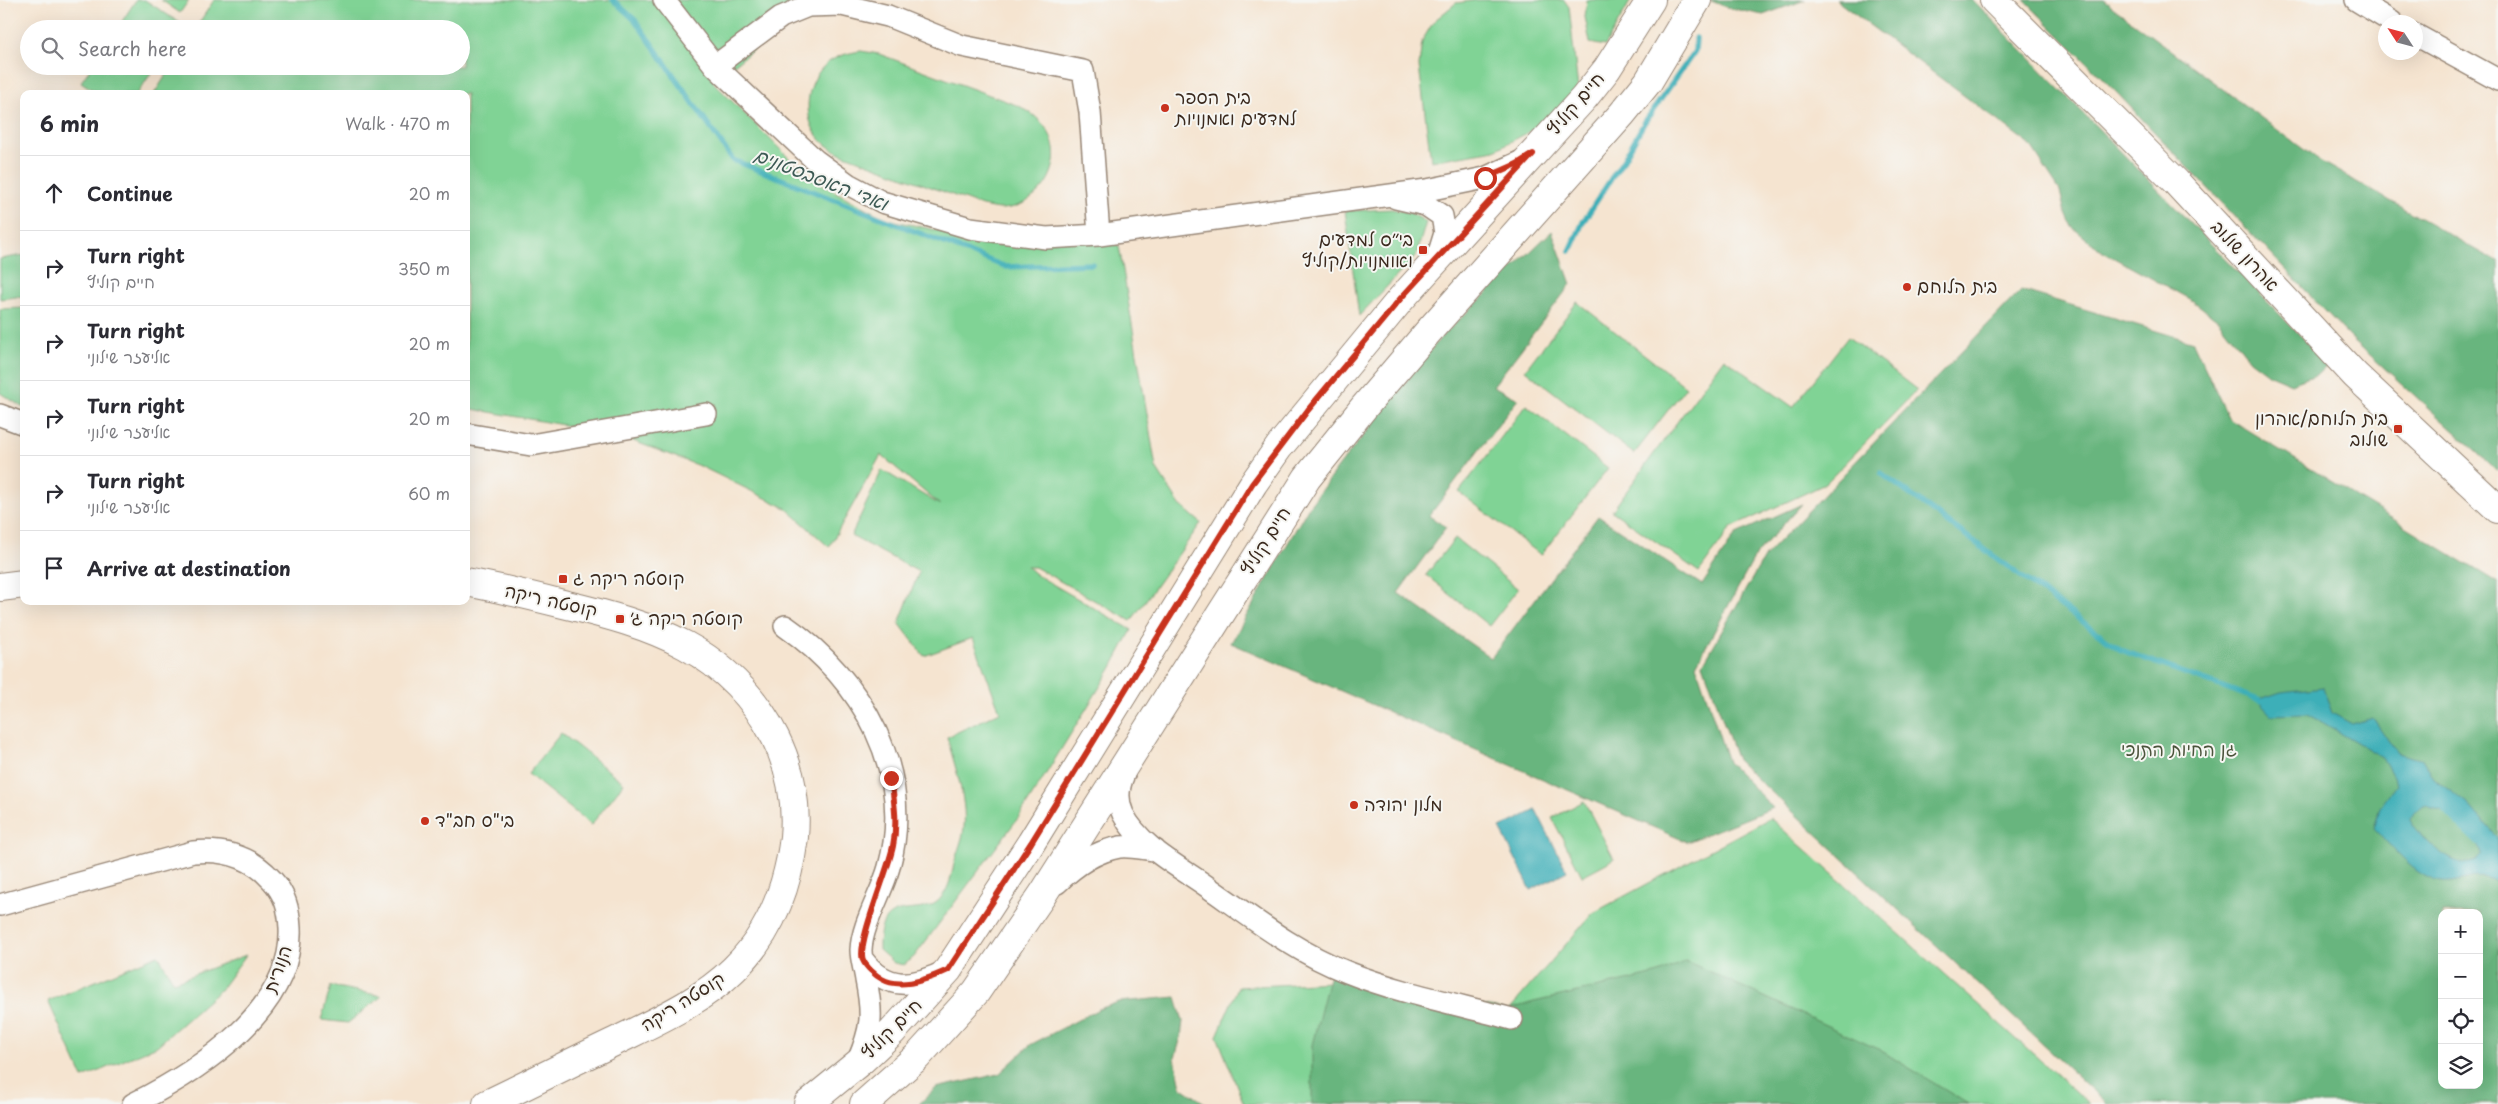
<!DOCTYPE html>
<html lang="en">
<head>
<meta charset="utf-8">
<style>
	body { margin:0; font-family:"Playpen Sans","Playpen Sans Hebrew",sans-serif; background:#f2f2f3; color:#2b2b33 }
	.controls { position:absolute; right:15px; bottom:15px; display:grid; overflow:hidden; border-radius:10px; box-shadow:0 5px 20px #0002 }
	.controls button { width:45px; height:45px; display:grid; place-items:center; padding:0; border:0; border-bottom:1px solid #e1e1e2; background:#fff; color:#2b2b33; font:25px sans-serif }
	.compass { position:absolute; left:2378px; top:15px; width:45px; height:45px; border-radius:50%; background:#fff; box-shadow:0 5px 20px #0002; rotate:306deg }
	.stop { position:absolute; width:15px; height:15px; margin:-11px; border:4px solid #c8321e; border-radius:50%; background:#fff }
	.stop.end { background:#c8321e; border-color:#fff; box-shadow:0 1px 5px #0008 }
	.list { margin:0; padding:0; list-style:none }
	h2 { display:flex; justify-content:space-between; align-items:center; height:65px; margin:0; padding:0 20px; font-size:21px }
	h2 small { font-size:16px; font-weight:400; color:#7c7c81 }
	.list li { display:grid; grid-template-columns:32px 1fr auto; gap:15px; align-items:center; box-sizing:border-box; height:75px; padding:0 20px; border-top:1px solid #e1e1e2 }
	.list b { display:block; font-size:19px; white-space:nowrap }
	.list p { margin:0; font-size:16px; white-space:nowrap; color:#7c7c81 }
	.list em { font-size:16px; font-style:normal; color:#7c7c81 }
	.icon { flex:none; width:28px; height:28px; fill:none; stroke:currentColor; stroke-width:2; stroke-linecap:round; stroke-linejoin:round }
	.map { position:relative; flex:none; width:2498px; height:1104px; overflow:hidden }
	.search { position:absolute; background:#fff; box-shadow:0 5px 20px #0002; left:20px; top:20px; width:450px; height:55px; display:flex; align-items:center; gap:12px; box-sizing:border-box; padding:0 18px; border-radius:28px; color:#7c7c81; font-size:19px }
	.panel { position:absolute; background:#fff; box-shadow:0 5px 20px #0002; left:20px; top:90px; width:450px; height:515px; border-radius:10px }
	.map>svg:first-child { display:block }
	.green { fill:#80d395; stroke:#5e7e5a }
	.forest { fill:#68b57e; stroke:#52704e; fill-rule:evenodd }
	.water { fill:#3eafb8; stroke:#3c6c6b; fill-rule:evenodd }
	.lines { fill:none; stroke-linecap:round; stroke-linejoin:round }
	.stream { stroke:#3eafb8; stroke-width:5.5 }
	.street-casing { stroke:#988777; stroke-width:24 }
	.secondary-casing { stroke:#988777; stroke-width:30 }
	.street { stroke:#fff; stroke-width:21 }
	.secondary { stroke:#fff; stroke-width:28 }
	.route { stroke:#c8321e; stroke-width:6 }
	.poi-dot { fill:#c8321e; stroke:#f6f6f2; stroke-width:2 }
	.labels { text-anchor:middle; stroke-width:4; stroke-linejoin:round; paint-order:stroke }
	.poi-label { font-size:18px; fill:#3b2a1e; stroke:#f6f6f2; text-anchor:start }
	.street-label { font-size:18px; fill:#3b2a1e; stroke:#f6f6f2 }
	.park-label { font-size:18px; fill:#4c543c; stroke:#f6f6f2 }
	.water-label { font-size:19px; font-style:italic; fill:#3c5954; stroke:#f6f6f2 }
</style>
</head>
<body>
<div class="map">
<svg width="2498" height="1104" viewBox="0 0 2498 1104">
	<rect width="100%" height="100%" fill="#f6f6f2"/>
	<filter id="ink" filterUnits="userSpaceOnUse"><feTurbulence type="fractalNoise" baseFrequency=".02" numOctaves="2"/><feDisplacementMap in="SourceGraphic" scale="10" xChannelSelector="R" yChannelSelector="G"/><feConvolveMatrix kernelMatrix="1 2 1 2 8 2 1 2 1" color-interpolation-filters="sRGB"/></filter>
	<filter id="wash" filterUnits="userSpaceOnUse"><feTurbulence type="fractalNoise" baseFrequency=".0096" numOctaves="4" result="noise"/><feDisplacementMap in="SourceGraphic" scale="20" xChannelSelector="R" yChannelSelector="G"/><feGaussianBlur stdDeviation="1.12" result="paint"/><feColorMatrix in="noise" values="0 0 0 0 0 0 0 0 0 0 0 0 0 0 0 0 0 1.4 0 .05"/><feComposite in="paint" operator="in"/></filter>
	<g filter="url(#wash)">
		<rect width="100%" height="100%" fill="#f5e4d0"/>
		<!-- green -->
		<path class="green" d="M136,0H145L183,25L181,29H117Z
			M161,0H189L180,13Z
			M214,0H815L713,82L808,177L886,219L990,242L1099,235L1119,246L1156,468L1180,505L1201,523L1131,621L1035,567H1027L1035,574L1132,630L1111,669L1021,814L914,957L904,965L894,963L879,950C878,890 919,922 940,899C949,889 951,877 954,864C957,852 963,839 964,827C967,799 954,764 947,737L1000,712L973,638L924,656L899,623L919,572L851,536L882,470L940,505L881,455L829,547L786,508L702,467L615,434L466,408V94H154L172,66H461V29H195Z
			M1478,0H1564L1569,7L1578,89L1542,125L1495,150L1431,161L1419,66L1422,41L1434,21L1456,3Z
			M1587,0H1631L1605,46L1590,43L1585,17Z
			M861,51L879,54L1019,106C1032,113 1043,121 1050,135C1066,169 1037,208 1001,209C995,209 988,207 982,206L842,154C836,151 830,148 825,144C801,124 804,85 825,65C835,56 848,53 861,51Z
			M92,66H156L137,94H99L81,82Z
			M1392,209L1411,213L1426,222L1416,256L1359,316L1345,211Z
			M24,255V296L0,299V259Z
			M1577,302L1686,387L1634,454L1525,370Z
			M24,308V408L0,393V309Z
			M1848,337L1917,390L1825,484L1731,528L1699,572L1612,511L1724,358L1793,407Z
			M1526,405L1608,468L1541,555L1459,492Z
			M1455,538L1518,589L1489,626L1426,575Z
			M561,733L624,783L591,825L528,774Z
			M1584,801L1614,859L1582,876L1552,818Z
			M1770,818L2089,1104H1244L1217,1036L1238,987L1332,982L1509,1010L1593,913Z
			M158,955L174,982L246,955L221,989L157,1046L83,1078L48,1001Z
			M331,986L382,996L348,1023L321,1020Z"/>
		<!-- forest -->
		<path class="forest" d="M1709,0H1805L1763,15L1729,8Z
			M1836,0H1973L2328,364L2318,374L2291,384L2270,375L2250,360L2218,320L2193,301L2103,252L2072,227L2064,209L2060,191L2030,145Z
			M2024,0H2103L2318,160L2498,262V471L2350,337L2119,95Z
			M1552,231L1571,284L1493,386L1518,399L1429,516L1446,527L1398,593L1491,658L1598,516L1702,585L1736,534L1802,504L1757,553L1696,665L1728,762L1773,808L1687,842L1231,643L1308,508L1339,466L1442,336Z
			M2021,290L2193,342L2229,419L2498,583V1104H2107L1737,760L1703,664L1765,556ZM2442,913H2479V1085H2442Z
			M1686,961L1880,1050L1968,1104H1312V1045L1331,970L1494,1014L1534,1002L1656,974Z
			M1176,997L1183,1021L1181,1037L1175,1058L1181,1087L1206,1104H919L936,1088L999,1074L1030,1045L1099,1009L1119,1002Z"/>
		<!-- water -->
		<path class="water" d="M2323,687L2332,713L2352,724L2373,718L2397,753L2423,760L2433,778L2468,804L2498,838V883C2478,872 2470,880 2450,882C2421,886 2392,847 2374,828L2380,807L2397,784L2382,757L2308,714L2271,715L2257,700L2281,692ZM2426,805C2435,808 2445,810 2452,817C2456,820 2458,826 2462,830C2471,838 2479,842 2482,854C2480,857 2476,861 2473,862C2452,870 2418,835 2410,819L2413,812Z
			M1536,810L1567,871L1531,890L1500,828Z"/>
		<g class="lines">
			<!-- stream -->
			<path class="stream" d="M613,0L635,20L733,160L1006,267L1092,264
				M1570,251L1583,222L1624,159L1644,123L1695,51L1696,38
				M1881,473L2121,650L2264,702
				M2445,811L2478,843"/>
		</g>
	</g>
	<g filter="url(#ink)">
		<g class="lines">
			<!-- street casing -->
			<g class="street-casing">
				<path id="street" d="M664,0L715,66L815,160L848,184L882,202L970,228L1046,238L1099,235L1427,190L1485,178L1522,161
					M2356,0L2392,22
					M2416,35L2498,80
					M715,66L781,17L808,6L842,5L888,16L962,46L1083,71L1090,112L1099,235
					M1396,198L1426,205L1442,216L1445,233L1437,259
					M0,415L24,424
					M466,434L531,445L706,414
					M785,626C862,679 915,772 889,867C882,893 862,924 861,950C861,960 865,971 866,980C873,1015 872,1028 858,1061
					M1124,774C1118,787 1117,801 1123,814C1139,846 1178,866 1205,885C1251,917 1295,952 1347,972C1400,993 1457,1004 1512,1019
					M1057,883C1075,866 1095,851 1120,847C1131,846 1144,849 1155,850
					M0,905L193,852C224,849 251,856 272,880C285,894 289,909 290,928C294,1010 197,1072 133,1104
					M863,960C887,991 913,987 946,971"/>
			</g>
			<!-- secondary casing -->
			<g class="secondary-casing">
				<path id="secondary" d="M1994,0L2176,182L2355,375L2498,509
					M466,582C499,588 531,596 563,604C652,625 730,649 775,737C790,767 797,802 794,837C788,887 771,933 734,969C701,1002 654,1022 612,1043C570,1063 529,1084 487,1104
					M0,587L24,584
					M808,1104L862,1060L892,1032L948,970L1031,843L1253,484L1279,447L1401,299L1584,98L1607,69L1651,0
					M864,1104L917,1057L976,992L1043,894L1307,478L1365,406L1428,332L1622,114L1648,82L1697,0"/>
			</g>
			<!-- street -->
			<use href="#street" class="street"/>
			<!-- secondary -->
			<use href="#secondary" class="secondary"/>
		</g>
	</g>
	<g class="lines" filter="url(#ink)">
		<!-- route -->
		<path class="route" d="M891,778C894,801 898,823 893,846C889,869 856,944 863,960C866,967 875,975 882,979C901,990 929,979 948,970L1031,843L1252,484L1308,410L1401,298L1533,154L1517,164L1485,178"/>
	</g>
	<!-- markers -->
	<g class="poi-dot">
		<circle cx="1165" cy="108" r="5"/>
		<rect x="1418" y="245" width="10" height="10" rx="2.5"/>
		<circle cx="1907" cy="287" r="5"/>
		<rect x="2393" y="424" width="10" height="10" rx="2.5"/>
		<rect x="558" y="574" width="10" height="10" rx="2.5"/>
		<rect x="615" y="614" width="10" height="10" rx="2.5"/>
		<circle cx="1354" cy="805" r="5"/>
		<circle cx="425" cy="821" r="5"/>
	</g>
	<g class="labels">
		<!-- poi labels -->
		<g class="poi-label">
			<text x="1175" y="104">בית הספר<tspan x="1175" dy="21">למדעים ואמנויות</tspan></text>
			<text x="1413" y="246" text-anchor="end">בי״ס למדעים<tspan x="1413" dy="21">ואומנויות/קוליץ</tspan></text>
			<text x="1917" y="293">בית הלוחם</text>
			<text x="2388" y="425" text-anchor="end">בית הלוחם/אהרון<tspan x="2388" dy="21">שולוב</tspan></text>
			<text x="573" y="585">קוסטה ריקה ג</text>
			<text x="630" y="625">קוסטה ריקה ג׳</text>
			<text x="1364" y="811">מלון יהודה</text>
			<text x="435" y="827">בי"ס חב"ד</text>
		</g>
		<!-- street labels -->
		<g class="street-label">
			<text transform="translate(1576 104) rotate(-49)" y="6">חיים קוליץ</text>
			<text transform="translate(2245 256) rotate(47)" y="6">אהרון שולוב</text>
			<text transform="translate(1266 541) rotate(-58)" y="6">חיים קוליץ</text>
			<text transform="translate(551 601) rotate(13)" y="6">קוסטה ריקה</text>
			<text transform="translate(278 969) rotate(-70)" y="6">הנורית</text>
			<text transform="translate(683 1002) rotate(-32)" y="6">קוסטה ריקה</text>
			<text transform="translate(892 1029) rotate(-45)" y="6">חיים קוליץ</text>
		</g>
		<!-- park labels -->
		<g class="park-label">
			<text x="2179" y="756">גן החיות התנכי</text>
		</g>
		<!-- water labels -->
		<g class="water-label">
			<text transform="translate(821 179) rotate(21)" y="7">ואדי האסבסטונים</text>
		</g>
	</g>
</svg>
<div class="controls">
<button>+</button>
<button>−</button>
<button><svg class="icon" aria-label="locate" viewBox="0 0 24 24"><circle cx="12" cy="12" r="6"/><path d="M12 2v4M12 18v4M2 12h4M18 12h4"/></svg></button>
<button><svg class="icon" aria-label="layers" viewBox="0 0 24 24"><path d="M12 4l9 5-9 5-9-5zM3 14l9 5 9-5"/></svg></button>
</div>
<svg class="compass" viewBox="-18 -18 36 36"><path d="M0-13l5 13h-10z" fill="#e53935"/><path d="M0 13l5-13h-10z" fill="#7c7c81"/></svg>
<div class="stop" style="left:1485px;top:178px"></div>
<div class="stop end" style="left:891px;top:778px"></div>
<div class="search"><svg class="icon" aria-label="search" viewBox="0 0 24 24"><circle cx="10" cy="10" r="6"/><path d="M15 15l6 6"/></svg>Search here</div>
<section class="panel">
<h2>6 min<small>Walk · 470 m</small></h2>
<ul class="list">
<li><svg class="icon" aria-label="ahead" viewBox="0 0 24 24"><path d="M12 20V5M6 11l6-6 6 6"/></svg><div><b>Continue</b></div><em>20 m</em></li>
<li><svg class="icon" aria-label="right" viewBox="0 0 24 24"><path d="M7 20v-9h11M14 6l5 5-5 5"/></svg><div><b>Turn right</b><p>חיים קוליץ</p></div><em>350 m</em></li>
<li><svg class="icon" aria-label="right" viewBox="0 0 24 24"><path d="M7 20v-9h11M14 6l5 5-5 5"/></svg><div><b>Turn right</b><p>אליעזר שילוני</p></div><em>20 m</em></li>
<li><svg class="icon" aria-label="right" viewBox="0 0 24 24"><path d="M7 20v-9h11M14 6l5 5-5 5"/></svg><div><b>Turn right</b><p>אליעזר שילוני</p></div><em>20 m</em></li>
<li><svg class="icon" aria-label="right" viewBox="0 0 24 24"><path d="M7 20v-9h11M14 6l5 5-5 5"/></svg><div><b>Turn right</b><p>אליעזר שילוני</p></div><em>60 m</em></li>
<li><svg class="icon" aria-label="arrive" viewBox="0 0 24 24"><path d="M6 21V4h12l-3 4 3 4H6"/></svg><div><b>Arrive at destination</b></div></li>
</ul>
</section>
</div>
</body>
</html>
